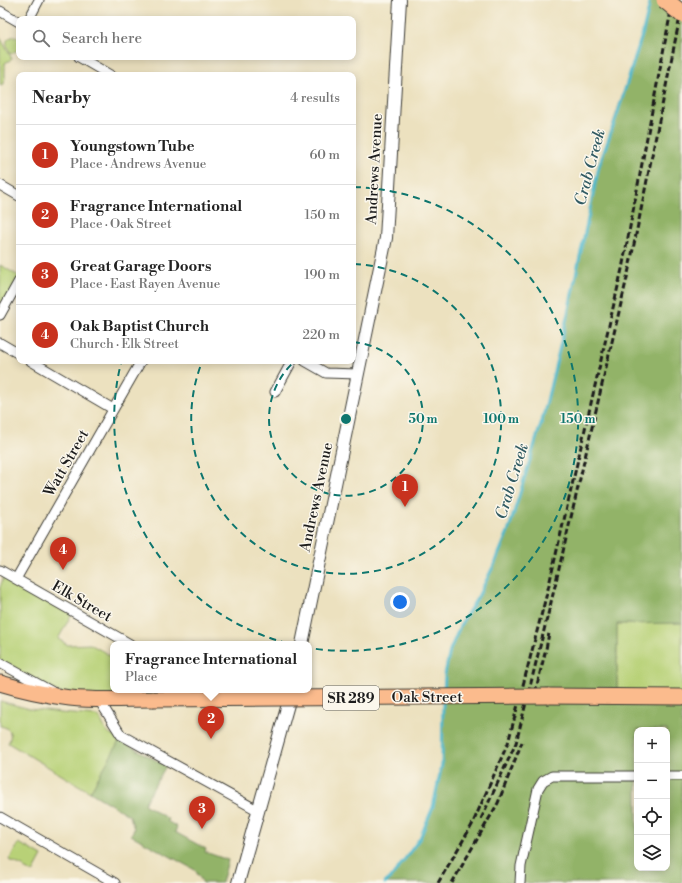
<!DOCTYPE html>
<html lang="en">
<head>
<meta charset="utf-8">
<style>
	body { margin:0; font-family:"Libre Bodoni",serif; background:#f6f6f6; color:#222 }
	.controls { position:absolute; right:12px; bottom:12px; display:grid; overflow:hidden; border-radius:8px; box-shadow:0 2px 10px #0003 }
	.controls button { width:36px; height:36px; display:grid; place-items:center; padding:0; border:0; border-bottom:1px solid #e0e0e0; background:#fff; color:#222; font:20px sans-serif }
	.you { position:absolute; left:400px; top:602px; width:14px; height:14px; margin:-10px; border:3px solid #fff; border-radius:50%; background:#1a73e8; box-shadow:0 0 0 6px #1a73e833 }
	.badge { display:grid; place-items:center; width:26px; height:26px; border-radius:50%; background:#c8321e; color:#fff; font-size:13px; font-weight:700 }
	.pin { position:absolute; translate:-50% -33px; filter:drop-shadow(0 1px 2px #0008) }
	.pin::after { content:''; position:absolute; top:21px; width:14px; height:12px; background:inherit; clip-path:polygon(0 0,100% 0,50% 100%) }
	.popup { position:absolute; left:110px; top:641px; width:202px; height:52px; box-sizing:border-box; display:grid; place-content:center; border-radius:8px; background:#fff; filter:drop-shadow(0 1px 3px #0005); font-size:13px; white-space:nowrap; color:#767676 }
	.popup b { font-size:15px; color:#222 }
	.popup::after { content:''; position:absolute; left:50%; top:100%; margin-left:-8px; border:8px solid transparent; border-top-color:#fff }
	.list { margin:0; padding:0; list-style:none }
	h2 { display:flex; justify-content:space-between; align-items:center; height:52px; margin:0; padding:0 16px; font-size:17px }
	h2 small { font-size:13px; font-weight:400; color:#767676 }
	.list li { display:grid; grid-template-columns:26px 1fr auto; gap:12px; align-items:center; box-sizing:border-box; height:60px; padding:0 16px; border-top:1px solid #e0e0e0 }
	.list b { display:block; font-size:15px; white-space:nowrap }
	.list p { margin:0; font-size:13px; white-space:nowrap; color:#767676 }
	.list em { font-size:13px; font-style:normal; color:#767676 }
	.icon { flex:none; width:22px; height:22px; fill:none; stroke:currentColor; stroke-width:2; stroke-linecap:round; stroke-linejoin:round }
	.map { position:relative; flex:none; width:682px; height:883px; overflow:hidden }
	.search { position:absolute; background:#fff; box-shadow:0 2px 10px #0003; left:16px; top:16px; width:340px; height:44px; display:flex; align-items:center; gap:10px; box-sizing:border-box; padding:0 14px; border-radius:8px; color:#767676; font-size:15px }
	.panel { position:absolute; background:#fff; box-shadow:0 2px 10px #0003; left:16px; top:72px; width:340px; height:292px; border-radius:8px }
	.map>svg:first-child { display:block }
	.green { fill:#b8d177; stroke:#6a764a }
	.forest { fill:#92b368; stroke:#576842; fill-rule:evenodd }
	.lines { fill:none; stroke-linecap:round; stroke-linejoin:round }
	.stream { stroke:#50b9ce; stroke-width:3 }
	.minor-casing { stroke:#3b3a34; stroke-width:11 }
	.tertiary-casing { stroke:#3b3a34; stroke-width:14 }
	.primary-casing { stroke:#3b3a34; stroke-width:17 }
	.minor { stroke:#fff; stroke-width:9 }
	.tertiary { stroke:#fff; stroke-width:12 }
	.primary { stroke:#fbbb8d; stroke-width:15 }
	.rail { stroke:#1c1c1c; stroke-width:3; stroke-dasharray:6 3; stroke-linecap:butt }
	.primary-bridge-casing { stroke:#3b3a34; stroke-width:17; stroke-linecap:butt }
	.motorway-bridge-casing { stroke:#3b3a34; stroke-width:19; stroke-linecap:butt }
	.primary-bridge { stroke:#fbbb8d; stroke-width:15 }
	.motorway-bridge { stroke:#fbbb8d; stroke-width:17 }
	.ring { fill:none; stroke:#0f766e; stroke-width:2; stroke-dasharray:7 5 }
	.labels { text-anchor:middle; stroke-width:3; stroke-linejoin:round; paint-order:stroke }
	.shield { fill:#fbf7ec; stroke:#5f5e5a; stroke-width:1 }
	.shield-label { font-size:14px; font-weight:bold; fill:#1c1c1c }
	.street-label { font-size:15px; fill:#1c1c1c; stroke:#fbf7ec }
	.water-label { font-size:16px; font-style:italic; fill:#315b63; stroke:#fbf7ec }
	.centre { fill:#0f766e; stroke:#fbf7ec; stroke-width:2 }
	.ring-label { font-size:12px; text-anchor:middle; font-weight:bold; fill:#0f766e; stroke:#fbf7ec; stroke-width:3; stroke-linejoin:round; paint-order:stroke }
</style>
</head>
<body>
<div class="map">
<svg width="682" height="883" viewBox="0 0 682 883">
	<rect width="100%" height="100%" fill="#fbf7ec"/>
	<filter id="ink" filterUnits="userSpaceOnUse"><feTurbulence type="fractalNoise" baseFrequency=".025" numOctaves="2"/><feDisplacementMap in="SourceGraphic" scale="8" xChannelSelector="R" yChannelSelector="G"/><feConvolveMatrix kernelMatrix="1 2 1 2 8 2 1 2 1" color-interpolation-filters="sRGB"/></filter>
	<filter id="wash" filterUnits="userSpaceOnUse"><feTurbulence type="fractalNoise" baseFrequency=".012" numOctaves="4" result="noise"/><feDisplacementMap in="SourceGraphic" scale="16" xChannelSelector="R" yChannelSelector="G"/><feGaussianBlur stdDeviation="0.9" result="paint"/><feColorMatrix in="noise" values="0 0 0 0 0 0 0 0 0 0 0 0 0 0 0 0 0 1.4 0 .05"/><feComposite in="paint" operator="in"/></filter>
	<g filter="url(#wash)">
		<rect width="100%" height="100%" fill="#ece1bf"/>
		<!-- green -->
		<path class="green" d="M15,36L19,38V49L11,54C8,48 4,43 9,38Z
			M0,37L12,59L5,63V78L2,86L0,85Z
			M0,265L19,276V281L0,315Z
			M5,573L73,612L58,639L68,645L90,644L113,657V690H154L153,699L70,698L0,663V587Z
			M682,623V697H617V624Z
			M0,701L30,709L61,713L96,716L100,718L106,731L120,740L90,792L8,743C13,735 10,727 0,726Z
			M19,843L42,856L33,873L24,868L25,867L9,860Z"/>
		<!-- forest -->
		<path class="forest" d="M650,0H665L682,18V623L617,624V696L682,697V883H385L392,877L420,838L433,806L442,764L443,697L445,674L450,650L461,624L479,595L495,563L509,529L543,417L568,313L599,166L643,32ZM637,730H667V868H637Z
			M120,740L166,766L144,804L168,819L167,821L177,827L175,832L206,849L205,852L228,860L222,883H203L195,870L131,835L134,829L130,816L90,792Z"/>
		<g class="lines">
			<!-- stream -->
			<path class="stream" d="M444,693L445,674L450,650L461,624L479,595L495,563L509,529L543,417L568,313L599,166L617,115L643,32L649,7V0
				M385,883L392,877L420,838L433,807L442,764L443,702"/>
		</g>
	</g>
	<g filter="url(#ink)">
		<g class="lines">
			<!-- minor casing -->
			<g class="minor-casing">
				<path id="minor" d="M0,11L19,22
					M29,19L39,0
					M79,57L110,75
					M0,185L19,196
					M0,315L19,281
					M0,343L19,354
					M31,361L113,409
					M305,361L326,373L358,374
					M275,392L292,361
					M0,570L130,644
					M16,579L141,361
					M0,663L51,691
					M99,700L121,735L259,811
					M667,776H682
					M0,817L115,883
					M520,883L521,866L538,789L543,781L552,776H637"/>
			</g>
			<!-- tertiary casing -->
			<g class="tertiary-casing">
				<path id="tertiary" d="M302,644L386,238L400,0
					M238,883L292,690"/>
			</g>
			<!-- primary casing -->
			<g class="primary-casing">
				<path id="primary" d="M0,683C23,690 46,695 70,698C97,701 125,699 153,699
					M548,696L682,697"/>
			</g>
			<!-- minor -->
			<use href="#minor" class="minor"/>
			<!-- tertiary -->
			<use href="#tertiary" class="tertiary"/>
			<!-- primary -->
			<use href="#primary" class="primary"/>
			<!-- rail -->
			<path class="rail" d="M533,701L546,649L549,633
				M481,819L516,743L554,590L629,269L682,7
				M438,883L472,825L508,743L548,589L622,269L673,0
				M452,883L498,803L522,742"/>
			<!-- primary-bridge casing -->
			<g class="primary-bridge-casing">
				<path id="primary-bridge" d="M153,699L548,696"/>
			</g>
			<!-- motorway-bridge casing -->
			<g class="motorway-bridge-casing">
				<path id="motorway-bridge" d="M665,0L682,14"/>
			</g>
			<!-- primary-bridge -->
			<use href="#primary-bridge" class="primary-bridge"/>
			<!-- motorway-bridge -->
			<use href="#motorway-bridge" class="motorway-bridge"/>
		</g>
	</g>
	<!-- distance rings -->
	<g class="ring">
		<path d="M353 342A77 77 0 1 1 295 361"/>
		<path d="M354 264A155 155 0 1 1 202 362"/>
		<path d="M354 187A232 232 0 1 1 121 363"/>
	</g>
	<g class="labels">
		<!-- shield labels -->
		<rect class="shield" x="323" y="686" width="56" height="24" rx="3"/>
		<g class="shield-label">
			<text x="351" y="703">SR 289</text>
		</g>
		<!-- street labels -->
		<g class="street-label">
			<text transform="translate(374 169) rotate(-87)" y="5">Andrews Avenue</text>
			<text transform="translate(66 463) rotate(-60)" y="5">Watt Street</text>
			<text transform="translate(316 497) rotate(-78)" y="5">Andrews Avenue</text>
			<text transform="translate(82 601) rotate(30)" y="5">Elk Street</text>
			<text x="427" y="702">Oak Street</text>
		</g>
		<!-- water labels -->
		<g class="water-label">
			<text transform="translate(589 167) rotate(-75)" y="6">Crab Creek</text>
			<text transform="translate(511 481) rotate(-73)" y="6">Crab Creek</text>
		</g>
	</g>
	<circle cx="346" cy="419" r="6" class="centre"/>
	<g class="ring-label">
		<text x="423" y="423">50 m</text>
		<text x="501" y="423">100 m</text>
		<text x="578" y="423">150 m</text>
	</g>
</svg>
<div class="controls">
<button>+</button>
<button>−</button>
<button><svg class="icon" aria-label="locate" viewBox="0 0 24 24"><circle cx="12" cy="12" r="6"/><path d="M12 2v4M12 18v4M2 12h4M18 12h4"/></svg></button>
<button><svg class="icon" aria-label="layers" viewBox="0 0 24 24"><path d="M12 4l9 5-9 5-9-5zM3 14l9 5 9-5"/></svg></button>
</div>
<div class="you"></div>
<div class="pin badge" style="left:405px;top:507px">1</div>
<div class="pin badge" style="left:211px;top:739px">2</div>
<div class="popup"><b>Fragrance International</b>Place</div>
<div class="pin badge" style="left:202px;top:829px">3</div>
<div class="pin badge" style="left:63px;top:570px">4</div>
<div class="search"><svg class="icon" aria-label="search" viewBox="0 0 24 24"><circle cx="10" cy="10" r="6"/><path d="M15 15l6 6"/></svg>Search here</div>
<section class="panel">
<h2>Nearby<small>4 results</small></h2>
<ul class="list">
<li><span class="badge">1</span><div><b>Youngstown Tube</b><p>Place · Andrews Avenue</p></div><em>60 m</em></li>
<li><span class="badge">2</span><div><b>Fragrance International</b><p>Place · Oak Street</p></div><em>150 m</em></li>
<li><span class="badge">3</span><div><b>Great Garage Doors</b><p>Place · East Rayen Avenue</p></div><em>190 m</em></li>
<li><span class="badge">4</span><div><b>Oak Baptist Church</b><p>Church · Elk Street</p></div><em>220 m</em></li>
</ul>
</section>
</div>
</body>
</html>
